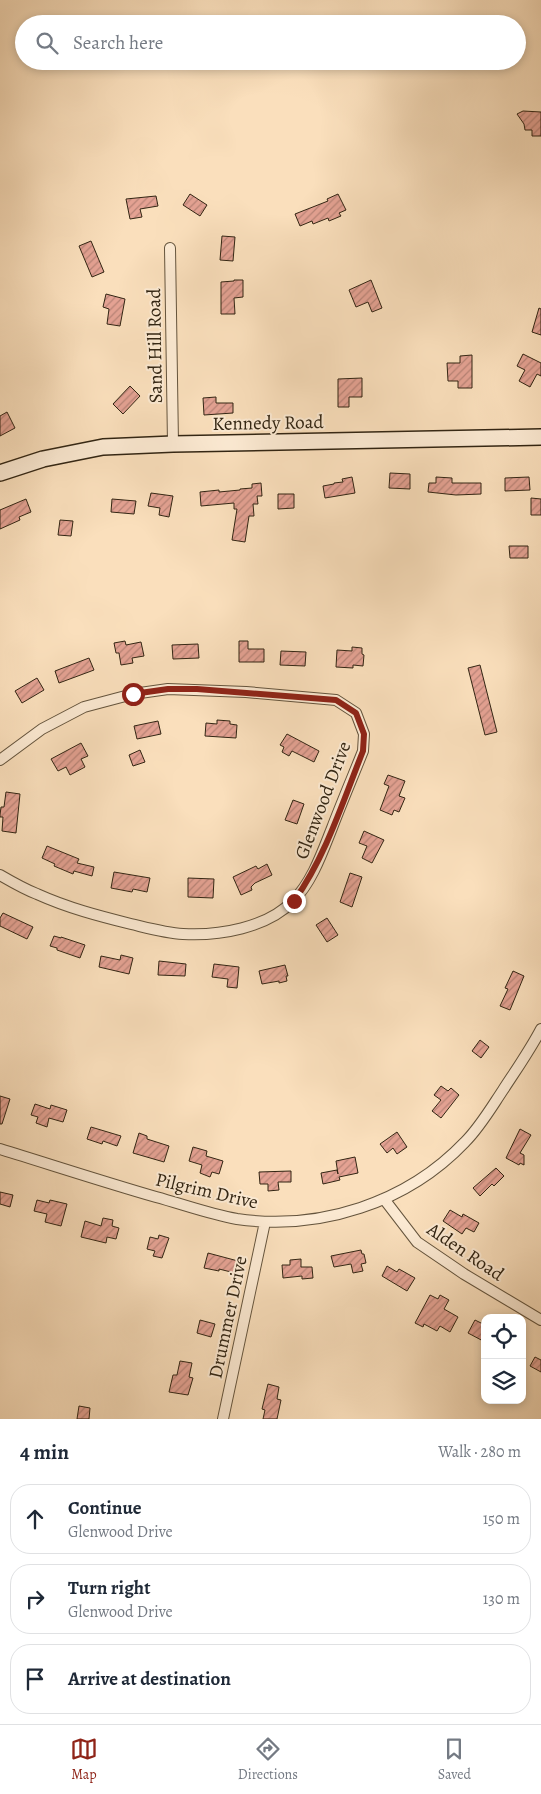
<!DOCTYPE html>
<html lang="en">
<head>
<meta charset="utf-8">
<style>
	body { margin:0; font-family:Alegreya,serif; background:#f6f6f7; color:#1f2937 }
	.controls { position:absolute; right:15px; bottom:15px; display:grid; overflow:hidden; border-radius:10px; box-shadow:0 2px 8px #0003 }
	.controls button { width:45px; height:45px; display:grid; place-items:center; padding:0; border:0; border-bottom:1px solid #e0e1e3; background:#fff; color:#1f2937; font:25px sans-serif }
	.stop { position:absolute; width:15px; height:15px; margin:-11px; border:4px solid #8f2418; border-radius:50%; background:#fff }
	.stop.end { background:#8f2418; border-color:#fff; box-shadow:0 1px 5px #0008 }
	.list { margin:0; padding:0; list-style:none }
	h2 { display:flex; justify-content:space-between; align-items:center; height:65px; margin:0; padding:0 20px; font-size:21px }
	h2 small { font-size:16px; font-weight:400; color:#747a83 }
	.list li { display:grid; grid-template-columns:32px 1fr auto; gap:15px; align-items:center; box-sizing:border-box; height:70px; margin:0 10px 10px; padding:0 10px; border:1px solid #e0e1e3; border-radius:20px }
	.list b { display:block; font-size:19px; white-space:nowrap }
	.list p { margin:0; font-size:16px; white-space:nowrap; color:#747a83 }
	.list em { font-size:16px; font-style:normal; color:#747a83 }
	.icon { flex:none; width:28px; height:28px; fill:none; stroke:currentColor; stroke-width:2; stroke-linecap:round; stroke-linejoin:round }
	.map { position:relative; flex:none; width:541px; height:1419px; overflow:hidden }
	.search { position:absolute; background:#fff; box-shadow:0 2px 8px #0003; left:15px; right:15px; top:15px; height:55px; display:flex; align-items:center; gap:12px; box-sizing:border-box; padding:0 18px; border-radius:28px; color:#747a83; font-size:19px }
	.sheet { height:305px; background:#fff }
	nav { display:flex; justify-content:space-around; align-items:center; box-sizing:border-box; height:70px; border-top:1px solid #e0e1e3; background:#fff; font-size:14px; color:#747a83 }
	nav a { display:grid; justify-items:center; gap:2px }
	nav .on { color:#8f2418 }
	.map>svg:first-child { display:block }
	.building { fill:url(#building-hatch); stroke:#322513 }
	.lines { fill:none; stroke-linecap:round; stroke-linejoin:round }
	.street-casing { stroke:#64543d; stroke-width:12 }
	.secondary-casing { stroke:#322513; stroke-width:18 }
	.street { stroke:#fcead3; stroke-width:10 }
	.secondary { stroke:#fcead3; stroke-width:15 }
	.route { stroke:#8f2418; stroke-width:6 }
	.labels { text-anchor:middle; stroke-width:4; stroke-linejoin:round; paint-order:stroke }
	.street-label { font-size:19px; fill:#322513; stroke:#fcead3 }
</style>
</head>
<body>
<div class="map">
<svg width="541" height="1419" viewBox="0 0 541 1419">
	<defs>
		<pattern id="building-hatch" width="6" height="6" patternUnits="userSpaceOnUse" patternTransform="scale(1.25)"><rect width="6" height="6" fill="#e4a293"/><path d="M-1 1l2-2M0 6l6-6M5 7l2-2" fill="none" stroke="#b98477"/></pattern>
	</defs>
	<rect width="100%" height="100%" fill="#fadfbc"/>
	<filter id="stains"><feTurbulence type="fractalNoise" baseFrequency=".004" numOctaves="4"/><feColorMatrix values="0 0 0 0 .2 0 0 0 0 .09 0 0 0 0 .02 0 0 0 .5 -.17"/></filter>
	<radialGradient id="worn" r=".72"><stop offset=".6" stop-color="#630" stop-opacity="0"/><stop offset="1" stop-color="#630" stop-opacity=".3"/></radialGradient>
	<!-- building -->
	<path class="building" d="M523,111L541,112V136H532V130H525L524,124L517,114Z
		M190,194L207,205L200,216L183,205Z
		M338,194L346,210L339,213L341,216L329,221L328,218L313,224L312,221L300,226L295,214L328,201L327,199Z
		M156,196L158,206L140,209L142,217L130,219L126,199Z
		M222,236L235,237L233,261L220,260Z
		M91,241L104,272L92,277L79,246Z
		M234,280H243V297L234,298L235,314H221V282L234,281Z
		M371,280L382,308L372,312L368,302L356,307L349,290Z
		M106,294L125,299L120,326L107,324L109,309L103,307Z
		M539,308L541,309V335L532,332Z
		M523,354L541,363V376L537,374L530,387L519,381L525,370L517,366Z
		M472,355V388H458V381H448L447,363H460V356Z
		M362,378V397H349V407H338V379Z
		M130,386L140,396L123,414L113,404Z
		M216,397V403H233V413L204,415L203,398Z
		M7,412L15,428L0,436V416Z
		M390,473L410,474V489L389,488Z
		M352,477L355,493L325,498L323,486L334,484V483L343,482L342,479Z
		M436,477L452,478V483H481V494L456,495L428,492L429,483H436Z
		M529,477L530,490L505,491V478Z
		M261,483L262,496H257L258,504H253L254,516H249L245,542L232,540L237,509H234V503L201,506L200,492L219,490V492L240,490V489L252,488V484Z
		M151,493L173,496L169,517L159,515L160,508L148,506Z
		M278,494H294V508L278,509Z
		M531,498L541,499V515H531Z
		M26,499L31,512L19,517L20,520L0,529V510Z
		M112,499L136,501L134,514L111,512Z
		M60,520L73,521L71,536L58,535Z
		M509,546H528V558H510Z
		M125,641L126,645L141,642L144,656L132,658L133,663L121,665L119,653H116L114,643Z
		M239,641H248V649H264V662H239Z
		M198,644L199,658L173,659L172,645Z
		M352,647L362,648V654L364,655L363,666L353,665V668L336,667L337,650L352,651Z
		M281,651L306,652L305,666L280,665Z
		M89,658L94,670L59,683L55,671Z
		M480,665L497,732L485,735L468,668Z
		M37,678L44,690L22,703L15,691Z
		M217,720L230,721V724L237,725L236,738L205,736L206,723L217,724Z
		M158,721L161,734L137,739L134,726Z
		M287,734L319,751L314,762L292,751L289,756L282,752L284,747L280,745Z
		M81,743L88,756L81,759L85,767L70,775L66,767L58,771L51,759Z
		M140,750L145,762L133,766L129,755Z
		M388,775L405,781L399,796L405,798L399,812L394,810L392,815L380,810L389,786L384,784Z
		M6,792L20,794L16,833L2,831L3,817H0V815L1,807H4Z
		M293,800L304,804L297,824L285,820Z
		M364,831L384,840L372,863L362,858L367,846L359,843Z
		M47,846L79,859L77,863L94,867L92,876L74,871L73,874L54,866L55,864L42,858Z
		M267,864L272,875L255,883L251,887L252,890L241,895L233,877L256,866L258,869Z
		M114,872L150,878L147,892L133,889L132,892L111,888Z
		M350,873L362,877L352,907L340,902Z
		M188,878L214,879L213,898L188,897Z
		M3,913L33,927L27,939L0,926V918Z
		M327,918L338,935L327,942L316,925Z
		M54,936L61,938V937L85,945L80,958L57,950V948L50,946Z
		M121,955L133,958L129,974L99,967L101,956L120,960Z
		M159,961L186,964L185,976L158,975Z
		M214,964L239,967L237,988L227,987L228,979L212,977Z
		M285,965L288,976H286L287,981L279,983V981L262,984L259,971Z
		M513,971L524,976L510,1010L500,1006L508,989L505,988Z
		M480,1040L489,1047L481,1058L472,1051Z
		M441,1086L448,1091L451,1088L459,1095L441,1118L432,1111L441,1100L434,1095Z
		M0,1096L10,1099L2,1124H0Z
		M35,1104L50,1109L51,1105L67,1110L63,1122L49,1118L47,1127L36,1123L38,1117L31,1115Z
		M91,1127L121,1136L117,1146L103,1141L102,1144L87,1139Z
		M520,1129L531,1135L520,1153L524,1155V1165L520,1163L519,1165L506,1158Z
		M397,1132L407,1147L397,1154L393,1148L387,1153L380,1144Z
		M139,1133L147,1136V1139L169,1146L164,1162L133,1153Z
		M193,1147L207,1151L206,1156L223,1161L219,1174L212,1172L210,1177L200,1173L202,1165L189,1161Z
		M355,1157L358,1173L339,1177L340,1180L323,1184L321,1173L337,1170L338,1174L336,1161Z
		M496,1168L504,1176L494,1186L492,1184L480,1196L473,1188Z
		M291,1171V1182H278L279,1190L268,1191V1184H260L259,1172Z
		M0,1192L13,1195L10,1207L0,1204Z
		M37,1200L49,1203L50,1200L67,1204L61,1226L45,1222L47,1214L34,1211Z
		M450,1210L462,1217L463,1214L479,1223L474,1232L466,1228L462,1234L443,1221Z
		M103,1218L113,1220L112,1226L119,1228L116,1239L107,1237L106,1243L81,1237L85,1221L101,1226Z
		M159,1235L169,1238L162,1258L153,1256L155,1251L147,1249L150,1237L158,1239Z
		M361,1250L362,1254H364L366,1263L361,1264L363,1271L353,1273L351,1264L334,1267L331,1256Z
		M208,1253L238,1261L235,1273L219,1269V1271L204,1268Z
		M301,1259V1267H312L313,1278L302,1279V1276L283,1278L282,1265H290V1260Z
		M387,1266L397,1272L399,1269L415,1278L407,1291L382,1276Z
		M430,1295L438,1299L440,1295L449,1300L444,1309L458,1317L450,1332L440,1326L437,1331L424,1324L423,1327L415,1323Z
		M200,1320L215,1324L211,1337L197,1333Z
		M475,1320L485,1325V1342L468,1333Z
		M535,1357L541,1360V1372L530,1366Z
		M180,1361L192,1363L189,1377L193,1378L188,1395L169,1392L173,1375H177Z
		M268,1384L279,1387L277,1399L281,1400L277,1419H263L265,1410L262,1409Z
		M79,1406L90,1408L89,1419H77Z"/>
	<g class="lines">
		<!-- street casing -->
		<g class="street-casing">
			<path id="street" d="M170,248L173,444
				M0,760L42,729L84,707L133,694L168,689L246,692L336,700L356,713L364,734L363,751C353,776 342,802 332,828C322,853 312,882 293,901C267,928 219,936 183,934C166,933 148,928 131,924C99,916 68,908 37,894C24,889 12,882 0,875
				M0,1149C52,1165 104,1182 156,1197C182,1204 209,1214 237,1219C320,1231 407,1203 465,1142C480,1127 491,1108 503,1090C516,1070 530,1050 541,1029
				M384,1199L417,1242L464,1274L541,1320
				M223,1419L265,1222"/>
		</g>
		<!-- secondary casing -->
		<g class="secondary-casing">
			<path id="secondary" d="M0,473L43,459L103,447L173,444L541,437"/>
		</g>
		<!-- street -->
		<use href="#street" class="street"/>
		<!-- secondary -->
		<use href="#secondary" class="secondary"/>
	</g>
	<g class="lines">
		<!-- route -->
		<path class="route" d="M133,694L168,689H197L336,700L356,713L364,734L363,751C343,801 326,856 294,901"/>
	</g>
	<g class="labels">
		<!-- street labels -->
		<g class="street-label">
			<text transform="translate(154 346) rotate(-91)" y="7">Sand Hill Road</text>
			<text transform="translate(268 422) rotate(-1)" y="7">Kennedy Road</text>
			<text transform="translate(322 800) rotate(-69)" y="7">Glenwood Drive</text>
			<text transform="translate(207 1190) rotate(13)" y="7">Pilgrim Drive</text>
			<text transform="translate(466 1251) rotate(34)" y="7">Alden Road</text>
			<text transform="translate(227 1317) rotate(-78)" y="7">Drummer Drive</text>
		</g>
	</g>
	<rect width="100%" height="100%" filter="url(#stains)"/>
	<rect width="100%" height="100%" fill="url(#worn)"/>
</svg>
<div class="controls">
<button><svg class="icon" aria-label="locate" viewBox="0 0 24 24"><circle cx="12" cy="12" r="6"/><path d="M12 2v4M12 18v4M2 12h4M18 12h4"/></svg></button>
<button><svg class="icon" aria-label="layers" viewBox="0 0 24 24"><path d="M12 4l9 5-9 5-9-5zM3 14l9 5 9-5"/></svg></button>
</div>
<div class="stop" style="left:133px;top:694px"></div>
<div class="stop end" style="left:294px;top:901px"></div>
<div class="search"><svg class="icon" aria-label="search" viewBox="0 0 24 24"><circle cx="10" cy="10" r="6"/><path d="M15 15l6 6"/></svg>Search here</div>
</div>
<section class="sheet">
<h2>4 min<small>Walk · 280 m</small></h2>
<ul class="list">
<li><svg class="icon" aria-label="ahead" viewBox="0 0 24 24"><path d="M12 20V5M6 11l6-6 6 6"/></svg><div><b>Continue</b><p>Glenwood Drive</p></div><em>150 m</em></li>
<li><svg class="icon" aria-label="right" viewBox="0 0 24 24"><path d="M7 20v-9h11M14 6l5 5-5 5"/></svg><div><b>Turn right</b><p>Glenwood Drive</p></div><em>130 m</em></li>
<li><svg class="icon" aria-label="arrive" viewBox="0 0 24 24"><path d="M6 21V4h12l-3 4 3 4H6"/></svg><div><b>Arrive at destination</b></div></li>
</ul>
</section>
<nav>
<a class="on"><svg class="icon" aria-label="map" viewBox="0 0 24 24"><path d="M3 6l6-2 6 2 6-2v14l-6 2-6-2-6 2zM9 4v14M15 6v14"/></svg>Map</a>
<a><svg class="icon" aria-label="directions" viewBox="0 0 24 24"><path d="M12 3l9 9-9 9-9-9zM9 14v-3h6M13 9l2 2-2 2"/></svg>Directions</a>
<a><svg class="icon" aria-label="saved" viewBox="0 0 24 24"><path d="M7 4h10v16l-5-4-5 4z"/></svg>Saved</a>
</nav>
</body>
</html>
